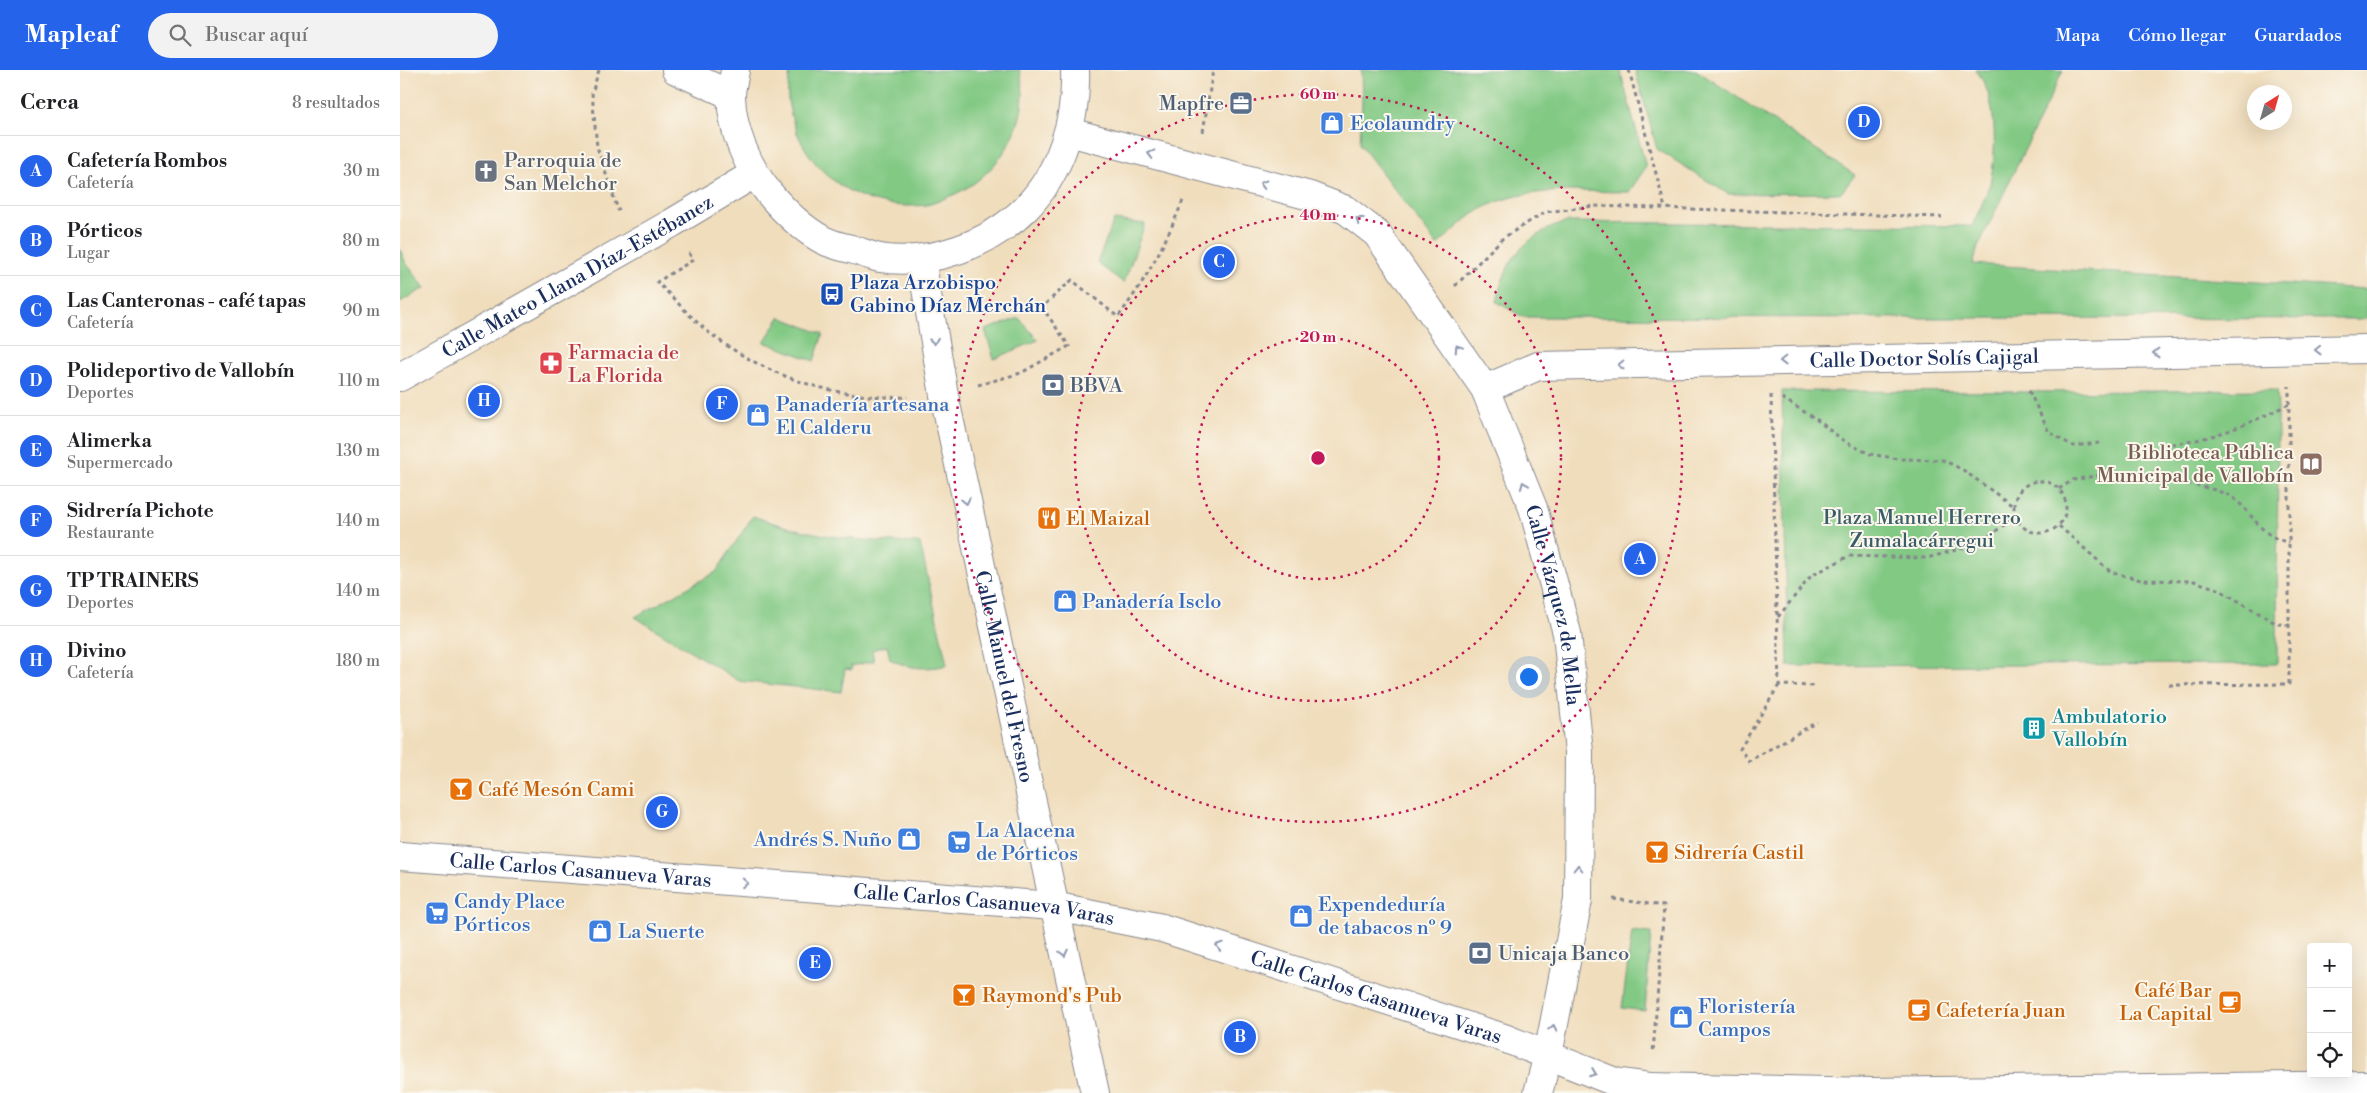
<!DOCTYPE html>
<html lang="es">
<head>
<meta charset="utf-8">
<style>
	body { margin:0; font-family:"Libre Bodoni",serif; background:#f2f2f2; color:#202124 }
	.controls { position:absolute; right:15px; bottom:15px; display:grid; overflow:hidden; border-radius:5px; box-shadow:0 5px 20px #0002 }
	.controls button { width:45px; height:45px; display:grid; place-items:center; padding:0; border:0; border-bottom:1px solid #e0e0e0; background:#fff; color:#202124; font:25px sans-serif }
	.compass { position:absolute; left:1847px; top:15px; width:45px; height:45px; border-radius:50%; background:#fff; box-shadow:0 5px 20px #0002; rotate:37deg }
	.you { position:absolute; left:1128px; top:606px; width:18px; height:18px; margin:-12px; border:4px solid #fff; border-radius:50%; background:#1a73e8; box-shadow:0 0 0 8px #1a73e833 }
	.badge { display:grid; place-items:center; width:32px; height:32px; border-radius:50%; background:#2563eb; color:#fff; font-size:16px; font-weight:700 }
	.pin { position:absolute; translate:-50% -50%; border:2px solid #fff; box-shadow:0 1px 5px #0006 }
	.list { margin:0; padding:0; list-style:none }
	h2 { display:flex; justify-content:space-between; align-items:center; height:65px; margin:0; padding:0 20px; font-size:21px }
	h2 small { font-size:16px; font-weight:400; color:#757577 }
	.list li { display:grid; grid-template-columns:32px 1fr auto; gap:15px; align-items:center; box-sizing:border-box; height:70px; padding:0 20px; border-top:1px solid #e0e0e0 }
	.list b { display:block; font-size:19px; white-space:nowrap }
	.list p { margin:0; font-size:16px; white-space:nowrap; color:#757577 }
	.list em { font-size:16px; font-style:normal; color:#757577 }
	.icon { flex:none; width:28px; height:28px; fill:none; stroke:currentColor; stroke-width:2; stroke-linecap:round; stroke-linejoin:round }
	.map { position:relative; flex:none; width:1967px; height:1023px; overflow:hidden }
	header { display:flex; align-items:center; gap:30px; box-sizing:border-box; height:70px; padding:0 25px; background:#2563eb; color:#fff }
	header strong { font-size:24px }
	nav { display:flex; gap:28px; margin-inline-start:auto; font-size:18px }
	.search { width:350px; height:45px; background:#f2f2f2; display:flex; align-items:center; gap:12px; box-sizing:border-box; padding:0 18px; border-radius:28px; color:#757577; font-size:19px }
	main { display:flex }
	aside { flex:1; background:#fff }
	.map>svg:first-child { display:block }
	.green { fill:#82c984; stroke:#4e7c71 }
	.lines { fill:none; stroke-linecap:round; stroke-linejoin:round }
	.minor-casing { stroke:#86868d; stroke-width:30 }
	.path { stroke:#86868d; stroke-width:3; stroke-dasharray:4 4; stroke-linecap:butt }
	.minor { stroke:#fff; stroke-width:28 }
	.oneway { stroke:#8d97ae }
	.ring { fill:none; stroke:#c2185b; stroke-width:2.5; stroke-dasharray:2.5 5 }
	.labels { text-anchor:middle; stroke-width:4; stroke-linejoin:round; paint-order:stroke }
	.service-label { font-size:20px; fill:#4e5e75; stroke:#fbf7ec; text-anchor:start }
	.shop-label { font-size:20px; fill:#366cbe; stroke:#fbf7ec; text-anchor:start }
	.worship-label { font-size:20px; fill:#5b616d; stroke:#fbf7ec; text-anchor:start }
	.street-label { font-size:20px; fill:#1b2f5e; stroke:#fbf7ec }
	.transit-label { font-size:20px; fill:#164399; stroke:#fbf7ec; text-anchor:start }
	.health-label { font-size:20px; fill:#be3a42; stroke:#fbf7ec; text-anchor:start }
	.education-label { font-size:20px; fill:#785e54; stroke:#fbf7ec; text-anchor:end }
	.park-label { font-size:20px; fill:#3a5d69; stroke:#fbf7ec }
	.food-label { font-size:20px; fill:#c56008; stroke:#fbf7ec; text-anchor:start }
	.culture-label { font-size:20px; fill:#0d838f; stroke:#fbf7ec; text-anchor:start }
	.centre { fill:#c2185b; stroke:#fbf7ec; stroke-width:2.5 }
	.ring-label { font-size:15px; text-anchor:middle; font-weight:bold; fill:#c2185b; stroke:#fbf7ec; stroke-width:4; stroke-linejoin:round; paint-order:stroke }
</style>
</head>
<body>
<header>
<strong>Mapleaf</strong>
<div class="search"><svg class="icon" aria-label="search" viewBox="0 0 24 24"><circle cx="10" cy="10" r="6"/><path d="M15 15l6 6"/></svg>Buscar aquí</div>
<nav><a>Mapa</a><a>Cómo llegar</a><a>Guardados</a></nav>
</header>
<main>
<aside>
<h2>Cerca<small>8 resultados</small></h2>
<ul class="list">
<li><span class="badge">A</span><div><b>Cafetería Rombos</b><p>Cafetería</p></div><em>30 m</em></li>
<li><span class="badge">B</span><div><b>Pórticos</b><p>Lugar</p></div><em>80 m</em></li>
<li><span class="badge">C</span><div><b>Las Canteronas - café tapas</b><p>Cafetería</p></div><em>90 m</em></li>
<li><span class="badge">D</span><div><b>Polideportivo de Vallobín</b><p>Deportes</p></div><em>110 m</em></li>
<li><span class="badge">E</span><div><b>Alimerka</b><p>Supermercado</p></div><em>130 m</em></li>
<li><span class="badge">F</span><div><b>Sidrería Pichote</b><p>Restaurante</p></div><em>140 m</em></li>
<li><span class="badge">G</span><div><b>TP TRAINERS</b><p>Deportes</p></div><em>140 m</em></li>
<li><span class="badge">H</span><div><b>Divino</b><p>Cafetería</p></div><em>180 m</em></li>
</ul>
</aside>
<div class="map">
<svg width="1967" height="1023" viewBox="0 0 1967 1023">
	<rect width="100%" height="100%" fill="#fbf7ec"/>
	<filter id="ink" filterUnits="userSpaceOnUse"><feTurbulence type="fractalNoise" baseFrequency=".02" numOctaves="2"/><feDisplacementMap in="SourceGraphic" scale="10" xChannelSelector="R" yChannelSelector="G"/><feConvolveMatrix kernelMatrix="1 2 1 2 8 2 1 2 1" color-interpolation-filters="sRGB"/></filter>
	<filter id="wash" filterUnits="userSpaceOnUse"><feTurbulence type="fractalNoise" baseFrequency=".0096" numOctaves="4" result="noise"/><feDisplacementMap in="SourceGraphic" scale="20" xChannelSelector="R" yChannelSelector="G"/><feGaussianBlur stdDeviation="1.12" result="paint"/><feColorMatrix in="noise" values="0 0 0 0 0 0 0 0 0 0 0 0 0 0 0 0 0 1.4 0 .05"/><feComposite in="paint" operator="in"/></filter>
	<g filter="url(#wash)">
		<rect width="100%" height="100%" fill="#f0ddbc"/>
		<!-- green -->
		<path class="green" d="M390,0H620C621,7 622,15 623,23C623,69 589,112 548,127C541,130 533,134 526,135C458,143 398,100 388,30C387,21 389,10 390,0Z
			M961,0H1220L1246,97L1229,122C1177,122 1117,114 1072,145C1060,154 1049,165 1037,175L960,74L962,32Z
			M1235,0H1296L1455,105L1441,123L1328,124L1257,79Z
			M1575,0H1663L1578,177L1573,194L1967,219V249L1123,247L1097,232C1104,190 1126,164 1167,152L1572,156C1578,143 1586,127 1590,113C1597,83 1598,23 1575,0Z
			M714,150L745,154L724,213L697,193Z
			M0,179L6,193L25,218L0,232Z
			M380,247L423,264L414,291L364,272Z
			M619,248L638,270L594,289L585,260Z
			M1877,320L1878,339L1877,594L1388,596L1382,321L1630,322Z
			M353,446C407,466 463,472 520,473L547,595C526,600 509,599 490,589L487,576L472,580L474,591L451,596L452,600L445,599L441,622L339,611L235,547L316,502Z
			M1232,861L1251,863L1245,941L1222,938Z"/>
	</g>
	<g filter="url(#ink)">
		<g class="lines">
			<!-- minor casing -->
			<g class="minor-casing">
				<g id="minor">
					<path d="M276,0L331,25"/>
					<path d="M335,0C334,8 331,18 331,26C332,61 347,96 369,123C384,141 401,158 423,170C431,174 442,177 451,179C461,182 471,186 480,188C530,196 591,174 626,138C661,102 677,49 675,0"/>
					<path id="s1" d="M669,62L910,126L946,140L977,164L1085,319L1133,438L1167,563L1179,682L1178,830L1148,985L1138,1023"/>
					<path id="s2" d="M521,189L544,325L695,1023"/>
					<path id="s3" d="M0,307L272,153L354,104"/>
					<path id="s4" d="M1085,319L1138,296L1967,279"/>
					<path id="s5" d="M0,786L653,836L762,858L1104,968L1215,1012L1251,1017L1472,1022L1967,1015"/>
				</g>
			</g>
			<!-- path -->
			<path class="path" d="M199,0L192,23L197,77L218,140L220,139
				M1229,0L1265,138
				M803,62L813,0
				M289,183L293,190L257,212C276,230 294,252 315,267C370,308 439,330 508,327
				M1055,216L1103,168L1145,142L1193,136L1542,147
				M578,315L621,303L669,276L642,237L672,210L718,247C748,207 765,174 784,128
				M1629,321L1649,362L1673,376L1699,373
				M1371,325L1379,615L1416,616
				M1382,328L1416,349L1445,372L1470,384L1499,389L1543,390L1563,400L1613,436
				M1772,374C1816,369 1850,353 1889,334
				M1772,410C1785,413 1822,420 1832,427C1853,442 1861,469 1889,472
				M1614 437a26 26 0 1 1 52 0a26 26 0 1 1-52 0Z
				M1659,419L1673,410L1701,405
				M1659,456L1711,502L1741,510L1794,511L1818,519L1877,554L1890,555
				M1378,547L1411,506L1449,486L1527,488L1578,474L1615,447
				M1379,615L1340,679L1349,691L1417,652
				M1769,615L1889,614V316
				M1213,829L1264,836L1253,983"/>
			<!-- minor -->
			<use href="#minor" class="minor"/>
		</g>
		<!-- one-way arrows -->
		<defs><path id="oneway-chevron" d="M-2-3.5L2.5 0L-2 3.5" fill="none" stroke-width="1.6" stroke-linecap="round" stroke-linejoin="round" transform="scale(1.25)"/></defs>
		<g class="oneway">
			<use href="#oneway-chevron" transform="translate(751 84) rotate(-165)"/>
			<use href="#oneway-chevron" transform="translate(863 114) rotate(-165)"/>
			<use href="#oneway-chevron" transform="translate(959 150) rotate(-142)"/>
			<use href="#oneway-chevron" transform="translate(534 271) rotate(81)"/>
			<use href="#oneway-chevron" transform="translate(1058 278) rotate(-124)"/>
			<use href="#oneway-chevron" transform="translate(1918 280) rotate(179)"/>
			<use href="#oneway-chevron" transform="translate(1756 283) rotate(179)"/>
			<use href="#oneway-chevron" transform="translate(1383 291) rotate(179)"/>
			<use href="#oneway-chevron" transform="translate(1221 295) rotate(179)"/>
			<use href="#oneway-chevron" transform="translate(1124 415) rotate(-112)"/>
			<use href="#oneway-chevron" transform="translate(566 431) rotate(78)"/>
			<use href="#oneway-chevron" transform="translate(1178 798) rotate(-90)"/>
			<use href="#oneway-chevron" transform="translate(345 813) rotate(4)"/>
			<use href="#oneway-chevron" transform="translate(819 876) rotate(-162)"/>
			<use href="#oneway-chevron" transform="translate(664 883) rotate(77)"/>
			<use href="#oneway-chevron" transform="translate(1153 958) rotate(-79)"/>
			<use href="#oneway-chevron" transform="translate(1193 1003) rotate(21)"/>
		</g>
	</g>
	<!-- distance rings -->
	<g class="ring">
		<circle cx="918" cy="388" r="121"/>
		<circle cx="918" cy="388" r="243"/>
		<circle cx="918" cy="388" r="364"/>
	</g>
	<!-- icons -->
	<defs>
		<g id="office-square" transform="scale(1.25)"><rect x="-9" y="-9" width="18" height="18" rx="4" fill="#5c6f8a" stroke="#fbf7ec"/><path d="M-6-3h4V-5.5h4V-3h4V5H-6ZM-1-4.5V-3h2v-1.5ZM-6 0V1H6V0Z" fill="#fff"/></g>
		<g id="shop-square" transform="scale(1.25)"><rect x="-9" y="-9" width="18" height="18" rx="4" fill="#3f7fe0" stroke="#fbf7ec"/><path d="M-5-2.5h2.3a2.7 3.5 0 0 1 5.4 0H5L5.5 6h-11ZM-1.5-2.5h3a1.5 2.3 0 0 0-3 0Z" fill="#fff"/></g>
		<g id="church-square" transform="scale(1.25)"><rect x="-9" y="-9" width="18" height="18" rx="4" fill="#6b7280" stroke="#fbf7ec"/><path d="M-1.2-6h2.4v3.5h3.3v2.4h-3.3V6h-2.4V-.1h-3.3v-2.4h3.3Z" fill="#fff"/></g>
		<g id="bus-square" transform="scale(1.25)"><rect x="-9" y="-9" width="18" height="18" rx="4" fill="#1a4fb4" stroke="#fbf7ec"/><path d="M-5-6H5V4H4V6H2V4H-2V6H-4V4H-5ZM-3.5-4V0h7V-4ZM-3.5 1.2v1.5H-2V1.2ZM2 1.2v1.5H3.5V1.2Z" fill="#fff"/></g>
		<g id="pharmacy-square" transform="scale(1.25)"><rect x="-9" y="-9" width="18" height="18" rx="4" fill="#e0444e" stroke="#fbf7ec"/><path d="M-2-6h4v4h4v4h-4v4h-4v-4h-4v-4h4Z" fill="#fff"/></g>
		<g id="bank-square" transform="scale(1.25)"><rect x="-9" y="-9" width="18" height="18" rx="4" fill="#5c6f8a" stroke="#fbf7ec"/><path d="M-6-4H6V4H-6ZM0-2.3a2.3 2.3 0 1 0 0 4.6a2.3 2.3 0 1 0 0-4.6Z" fill="#fff"/></g>
		<g id="library-square" transform="scale(1.25)"><rect x="-9" y="-9" width="18" height="18" rx="4" fill="#8d6e63" stroke="#fbf7ec"/><path d="M-6-4Q-3-5.5-.7-3.5V5Q-3 3-6 4ZM6-4Q3-5.5 .7-3.5V5Q3 3 6 4Z" fill="#fff"/></g>
		<g id="restaurant-square" transform="scale(1.25)"><rect x="-9" y="-9" width="18" height="18" rx="4" fill="#e8710a" stroke="#fbf7ec"/><path d="M-5-6h1v4h1v-4h1v4h1v-4h1v5L-1.5 .5V6h-2V.5L-5-1ZM5-6V6H3V1.5H1.5Q1.5-4 5-6Z" fill="#fff"/></g>
		<g id="building-square" transform="scale(1.25)"><rect x="-9" y="-9" width="18" height="18" rx="4" fill="#0f9aa8" stroke="#fbf7ec"/><path d="M-4-6H4V6H1V3H-1V6H-4ZM-2.5-4.3h1.7v1.8h-1.7ZM.8-4.3h1.7v1.8H.8ZM-2.5-1h1.7V.8h-1.7ZM.8-1h1.7V.8H.8Z" fill="#fff"/></g>
		<g id="bar-square" transform="scale(1.25)"><rect x="-9" y="-9" width="18" height="18" rx="4" fill="#e8710a" stroke="#fbf7ec"/><path d="M-6-5H6L.8 .8V4.5H3.5V6h-7V4.5H-.8V.8Z" fill="#fff"/></g>
		<g id="supermarket-square" transform="scale(1.25)"><rect x="-9" y="-9" width="18" height="18" rx="4" fill="#3f7fe0" stroke="#fbf7ec"/><path d="M-6-5.5h2.5l.6 2H6L4.5 2H-2.5L-4.4-4H-6ZM-1.5 3.2a1.3 1.3 0 1 0 .1 0ZM3 3.2a1.3 1.3 0 1 0 .1 0Z" fill="#fff"/></g>
		<g id="cafe-square" transform="scale(1.25)"><rect x="-9" y="-9" width="18" height="18" rx="4" fill="#e8710a" stroke="#fbf7ec"/><path d="M-5.5-4.5H6V0H3Q3 3.5 0 3.5H-2.5Q-5.5 3.5-5.5 0ZM3-3.2v2h1.7v-2ZM-6 4.5H4V6H-6Z" fill="#fff"/></g>
	</defs>
	<g fill-rule="evenodd">
		<use href="#office-square" x="841" y="33"/>
		<use href="#shop-square" x="932" y="53"/>
		<use href="#church-square" x="86" y="101"/>
		<use href="#bus-square" x="432" y="224"/>
		<use href="#pharmacy-square" x="151" y="293"/>
		<use href="#bank-square" x="653" y="315"/>
		<use href="#shop-square" x="358" y="345"/>
		<use href="#library-square" x="1911" y="394"/>
		<use href="#restaurant-square" x="649" y="448"/>
		<use href="#shop-square" x="665" y="531"/>
		<use href="#building-square" x="1634" y="658"/>
		<use href="#bar-square" x="61" y="719"/>
		<use href="#shop-square" x="509" y="769"/>
		<use href="#supermarket-square" x="559" y="772"/>
		<use href="#bar-square" x="1257" y="782"/>
		<use href="#supermarket-square" x="37" y="843"/>
		<use href="#shop-square" x="901" y="846"/>
		<use href="#shop-square" x="200" y="861"/>
		<use href="#bank-square" x="1080" y="883"/>
		<use href="#bar-square" x="564" y="925"/>
		<use href="#cafe-square" x="1830" y="932"/>
		<use href="#cafe-square" x="1519" y="940"/>
		<use href="#shop-square" x="1281" y="947"/>
	</g>
	<g class="labels">
		<!-- service labels -->
		<g class="service-label">
			<text x="824" y="40" text-anchor="end">Mapfre</text>
			<text x="670" y="322">BBVA</text>
			<text x="1098" y="890">Unicaja Banco</text>
		</g>
		<!-- shop labels -->
		<g class="shop-label">
			<text x="950" y="60">Ecolaundry</text>
			<text x="376" y="341">Panadería artesana<tspan x="376" dy="23">El Calderu</tspan></text>
			<text x="682" y="538">Panadería Isclo</text>
			<text x="576" y="767">La Alacena<tspan x="576" dy="23">de Pórticos</tspan></text>
			<text x="492" y="776" text-anchor="end">Andrés S. Nuño</text>
			<text x="54" y="838">Candy Place<tspan x="54" dy="23">Pórticos</tspan></text>
			<text x="918" y="841">Expendeduría<tspan x="918" dy="23">de tabacos nº 9</tspan></text>
			<text x="218" y="868">La Suerte</text>
			<text x="1298" y="943">Floristería<tspan x="1298" dy="23">Campos</tspan></text>
		</g>
		<!-- worship labels -->
		<g class="worship-label">
			<text x="104" y="97">Parroquia de<tspan x="104" dy="23">San Melchor</tspan></text>
		</g>
		<!-- street labels -->
		<g class="street-label">
			<text dy="7" stroke="none"><textPath href="#s3" startOffset="204">Calle Mateo Llana Díaz-Estébanez</textPath></text>
			<text dy="7" stroke="none"><textPath href="#s4" startOffset="444">Calle Doctor Solís Cajigal</textPath></text>
			<text dy="7" stroke="none"><textPath href="#s1" startOffset="744">Calle Vázquez de Mella</textPath></text>
			<text dy="7" stroke="none"><textPath href="#s2" startOffset="426">Calle Manuel del Fresno</textPath></text>
			<text dy="7" stroke="none"><textPath href="#s5" startOffset="181">Calle Carlos Casanueva Varas</textPath></text>
			<text dy="7" stroke="none"><textPath href="#s5" startOffset="586">Calle Carlos Casanueva Varas</textPath></text>
			<text dy="7" stroke="none"><textPath href="#s5" startOffset="991">Calle Carlos Casanueva Varas</textPath></text>
		</g>
		<!-- transit labels -->
		<g class="transit-label">
			<text x="450" y="219">Plaza Arzobispo<tspan x="450" dy="23">Gabino Díaz Merchán</tspan></text>
		</g>
		<!-- health labels -->
		<g class="health-label">
			<text x="168" y="289">Farmacia de<tspan x="168" dy="23">La Florida</tspan></text>
		</g>
		<!-- education labels -->
		<g class="education-label">
			<text x="1894" y="389">Biblioteca Pública<tspan x="1894" dy="23">Municipal de Vallobín</tspan></text>
		</g>
		<!-- park labels -->
		<g class="park-label">
			<text x="1522" y="454">Plaza Manuel Herrero<tspan x="1522" dy="23">Zumalacárregui</tspan></text>
		</g>
		<!-- food labels -->
		<g class="food-label">
			<text x="666" y="455">El Maizal</text>
			<text x="78" y="726">Café Mesón Cami</text>
			<text x="1274" y="789">Sidrería Castil</text>
			<text x="1812" y="927" text-anchor="end">Café Bar<tspan x="1812" dy="23">La Capital</tspan></text>
			<text x="582" y="932">Raymond's Pub</text>
			<text x="1536" y="947">Cafetería Juan</text>
		</g>
		<!-- culture labels -->
		<g class="culture-label">
			<text x="1652" y="653">Ambulatorio<tspan x="1652" dy="23">Vallobín</tspan></text>
		</g>
	</g>
	<circle cx="918" cy="388" r="8" class="centre"/>
	<g class="ring-label">
		<text x="918" y="29">60 m</text>
		<text x="918" y="150">40 m</text>
		<text x="918" y="272">20 m</text>
	</g>
</svg>
<div class="controls">
<button>+</button>
<button>−</button>
<button><svg class="icon" aria-label="locate" viewBox="0 0 24 24"><circle cx="12" cy="12" r="6"/><path d="M12 2v4M12 18v4M2 12h4M18 12h4"/></svg></button>
</div>
<svg class="compass" viewBox="-18 -18 36 36"><path d="M0-13l5 13h-10z" fill="#e53935"/><path d="M0 13l5-13h-10z" fill="#757577"/></svg>
<div class="you"></div>
<div class="pin badge" style="left:1240px;top:489px">A</div>
<div class="pin badge" style="left:840px;top:967px">B</div>
<div class="pin badge" style="left:819px;top:192px">C</div>
<div class="pin badge" style="left:1464px;top:52px">D</div>
<div class="pin badge" style="left:415px;top:893px">E</div>
<div class="pin badge" style="left:322px;top:334px">F</div>
<div class="pin badge" style="left:262px;top:742px">G</div>
<div class="pin badge" style="left:84px;top:331px">H</div>
</div>
</main>
</body>
</html>
